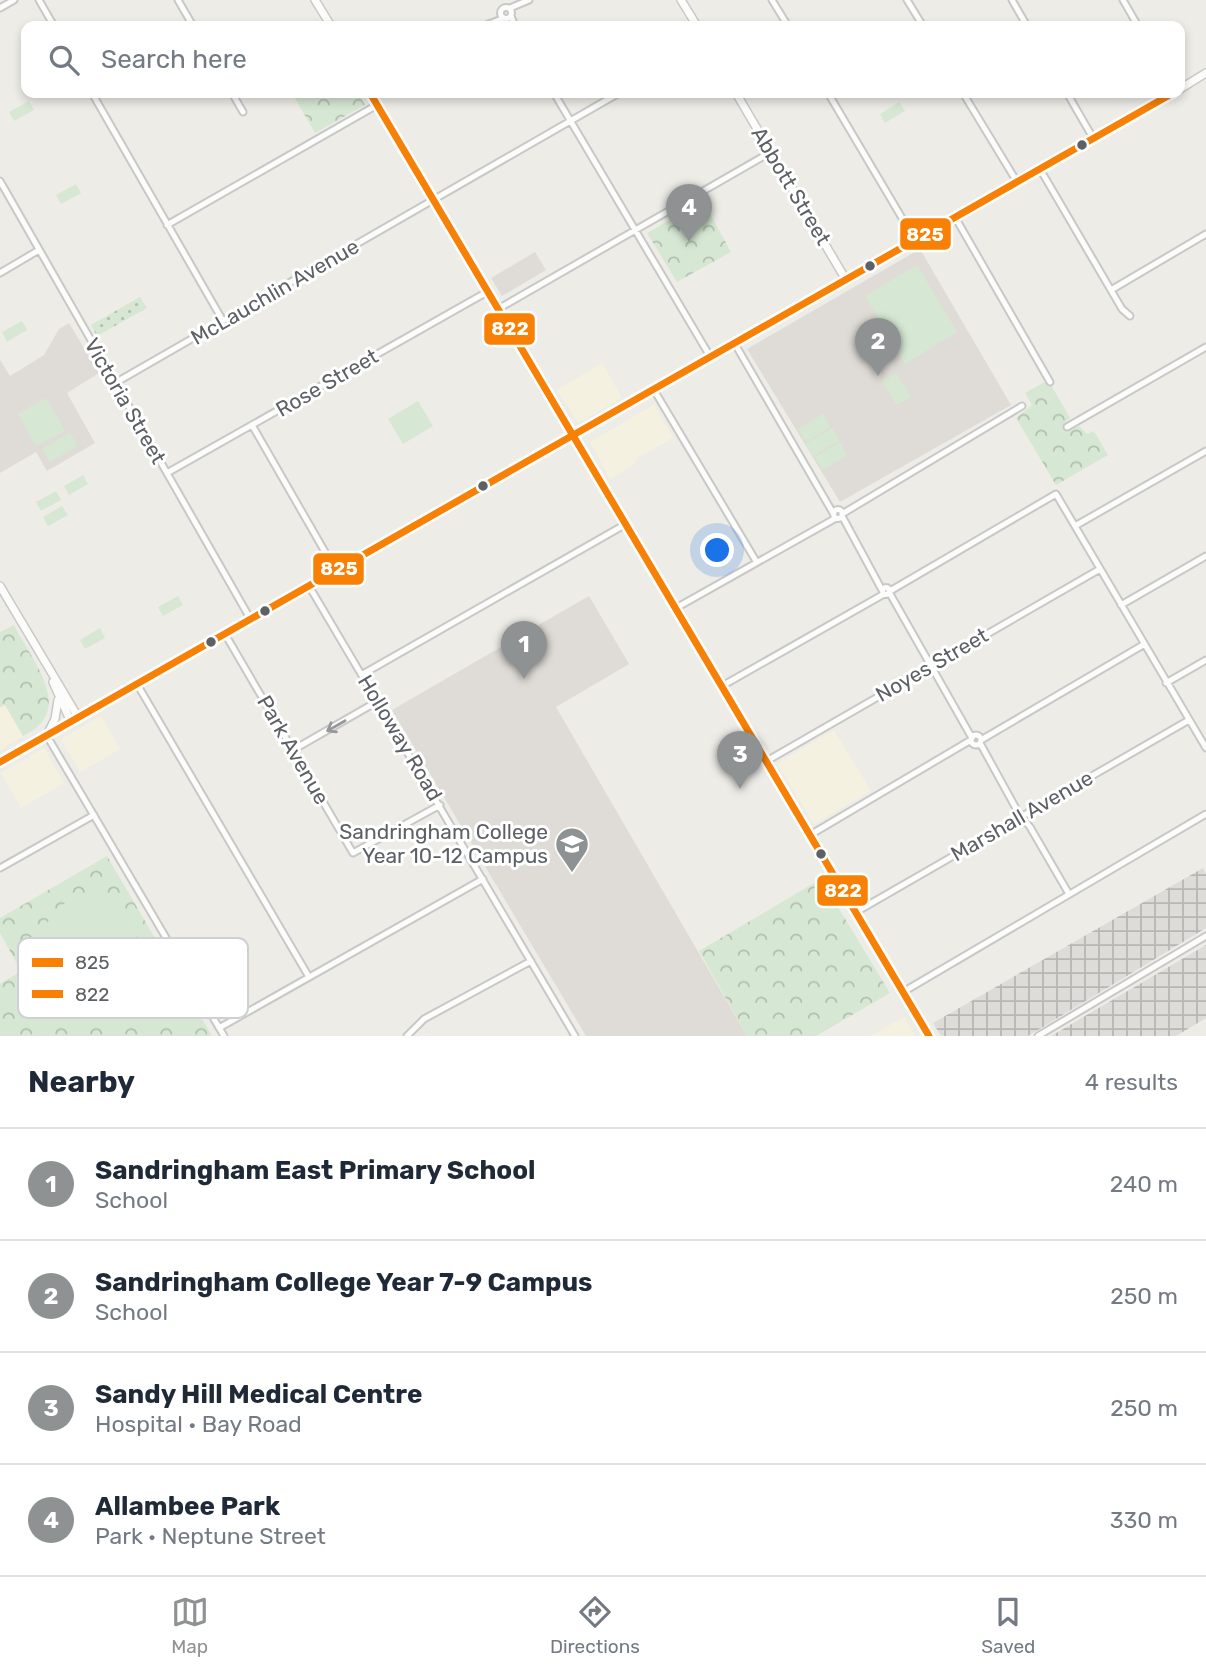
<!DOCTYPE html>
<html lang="en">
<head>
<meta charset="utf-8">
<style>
	body { margin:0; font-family:Rubik,sans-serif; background:#f6f6f7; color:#1f2937 }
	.you { position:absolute; left:718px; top:551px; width:24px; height:24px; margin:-18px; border:5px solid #fff; border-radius:50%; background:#1a73e8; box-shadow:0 0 0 10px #1a73e833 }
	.badge { display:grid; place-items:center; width:46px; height:46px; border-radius:50%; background:#8f9292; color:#fff; font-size:23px; font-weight:700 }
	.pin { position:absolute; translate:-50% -58px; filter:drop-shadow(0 2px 4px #0008) }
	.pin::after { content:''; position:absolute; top:37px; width:24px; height:21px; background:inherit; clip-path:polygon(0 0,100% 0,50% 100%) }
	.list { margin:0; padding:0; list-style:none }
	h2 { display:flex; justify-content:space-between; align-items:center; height:91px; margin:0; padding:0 28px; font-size:30px }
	h2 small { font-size:23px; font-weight:400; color:#747a83 }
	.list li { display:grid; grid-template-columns:46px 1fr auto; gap:21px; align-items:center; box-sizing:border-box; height:112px; padding:0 28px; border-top:2px solid #e0e1e3 }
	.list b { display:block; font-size:26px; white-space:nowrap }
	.list p { margin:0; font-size:23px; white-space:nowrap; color:#747a83 }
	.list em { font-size:23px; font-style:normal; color:#747a83 }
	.icon { flex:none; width:38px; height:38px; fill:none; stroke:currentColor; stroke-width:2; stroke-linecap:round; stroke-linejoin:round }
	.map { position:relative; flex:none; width:1206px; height:1036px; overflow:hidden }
	.search { position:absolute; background:#fff; box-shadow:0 4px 10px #0003; left:21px; right:21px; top:21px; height:77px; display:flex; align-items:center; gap:18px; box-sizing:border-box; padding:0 24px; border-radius:14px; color:#747a83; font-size:26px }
	.sheet { height:539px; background:#fff }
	nav { display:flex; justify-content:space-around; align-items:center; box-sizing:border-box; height:98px; border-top:2px solid #e0e1e3; background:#fff; font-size:19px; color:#747a83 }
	nav a { display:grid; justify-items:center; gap:4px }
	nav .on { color:#8f9292 }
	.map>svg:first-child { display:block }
	.commercial { fill:#f5f1e1 }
	.industrial { fill:url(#industrial-grid) }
	.education { fill:#dfdcd7 }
	.grass { fill:url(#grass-dots) }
	.forest { fill:url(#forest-crowns) }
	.garden { fill:#d6e8d3 }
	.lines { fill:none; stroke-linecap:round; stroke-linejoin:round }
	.street-casing { stroke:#c8c8c8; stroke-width:9 }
	.secondary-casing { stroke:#c9c9c9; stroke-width:10 }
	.street { stroke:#fcfcfb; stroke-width:5 }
	.secondary { stroke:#fcfcfb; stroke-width:7 }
	.bus-1-casing { stroke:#fff; stroke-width:12 }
	.bus-2-casing { stroke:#fff; stroke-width:12 }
	.bus-1 { stroke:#f78005; stroke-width:7 }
	.bus-2 { stroke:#f78005; stroke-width:7 }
	.oneway { stroke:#95979a }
	.bus-dot { fill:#5d6165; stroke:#fff; stroke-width:2.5 }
	.labels { text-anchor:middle; stroke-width:6; stroke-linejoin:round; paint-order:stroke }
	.street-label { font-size:21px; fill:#5d6165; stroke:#fff }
	.poi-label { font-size:21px; fill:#5d6165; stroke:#fff; text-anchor:end }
	.key { fill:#fff; stroke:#ced0d1; stroke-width:2 }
	.key-label { font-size:19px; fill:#5d6165 }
	.line-badge { stroke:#fff; stroke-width:2.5 }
	.badge-label { font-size:19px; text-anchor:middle; font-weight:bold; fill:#fff }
</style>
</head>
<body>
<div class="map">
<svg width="1206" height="1036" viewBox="0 0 1206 1036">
	<defs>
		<pattern id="industrial-grid" width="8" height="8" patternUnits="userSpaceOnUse" patternTransform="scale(1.75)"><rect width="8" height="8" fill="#dedcd8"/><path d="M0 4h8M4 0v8" fill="none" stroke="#b7b6b3"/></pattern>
		<pattern id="grass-dots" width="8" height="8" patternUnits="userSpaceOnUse" patternTransform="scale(1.75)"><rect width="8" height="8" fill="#d6e8d3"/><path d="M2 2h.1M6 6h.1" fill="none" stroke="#b1bfaf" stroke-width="1.8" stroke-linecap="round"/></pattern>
		<pattern id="forest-crowns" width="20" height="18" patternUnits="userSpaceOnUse" patternTransform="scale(1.75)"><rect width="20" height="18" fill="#d6e8d3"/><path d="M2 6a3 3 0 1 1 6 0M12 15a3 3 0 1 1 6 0" fill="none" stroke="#b1bfaf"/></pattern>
	</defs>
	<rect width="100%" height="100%" fill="#edece7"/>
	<!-- commercial -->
	<path class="commercial" d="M602,363L622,398L578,423L557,390Z
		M654,405L673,438L637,458L635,464L610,479L590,442Z
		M5,705L23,736L0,750V707Z
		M101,716L120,749L80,772L61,739Z
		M834,730L871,791L814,824L777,763Z
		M44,748L64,783L21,808L1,773Z
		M904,1017L915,1036H871Z"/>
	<!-- industrial -->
	<path class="industrial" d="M1203,868L1206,874V928L1028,1036H941L933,1023Z
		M1206,945V1018L1176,1036H1051Z"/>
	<!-- education -->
	<path class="education" d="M920,249L1011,405L840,502L747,349Z
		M535,252L546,270L502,296L491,278Z
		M69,323L99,373L67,393L95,443L47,471L36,452L0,473V360L10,376L44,355L59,329Z
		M589,596L629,664L556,707L747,1036H586L392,710Z"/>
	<!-- grass -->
	<path class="grass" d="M140,297L147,308L97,336L91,325Z"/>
	<!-- forest -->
	<path class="forest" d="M297,93H358L365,105L315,133L293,95Z
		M703,201L731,252L677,282L647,233Z
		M1048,380L1070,418L1064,423L1069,431L1079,426L1087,434L1094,431L1108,455L1056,485L1016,418L1032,405L1025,393Z
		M14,625C32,661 77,711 23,736L5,705L0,707V632Z
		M107,856L212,1036H0V984L21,971L0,933V918Z
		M821,879L890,993L816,1036H747L699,951Z"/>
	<!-- garden -->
	<path class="garden" d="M29,101L34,110L14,121L9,112Z
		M899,102L905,111L885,123L880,114Z
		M76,184L81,193L61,204L56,195Z
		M917,265L957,332L905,364L865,296Z
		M22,321L27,330L7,342L2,332Z
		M896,373L911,397L896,405L882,381Z
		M46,398L65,431L36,446L18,414Z
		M418,401L433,426L403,444L388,419Z
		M823,414L830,427L806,442L798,429Z
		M832,428L840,440L813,456L805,444Z
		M70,433L77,446L50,462L42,449Z
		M840,442L847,455L823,470L815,457Z
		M83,475L88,484L69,495L64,486Z
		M56,491L61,500L41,511L36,502Z
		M62,506L68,515L48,526L43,517Z
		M178,596L183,605L163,616L158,607Z
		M100,628L105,638L85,649L80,640Z
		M86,895C98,899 109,902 119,912C140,932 156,976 130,998C60,1036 0,914 86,895Z"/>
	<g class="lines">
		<!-- street casing -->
		<g class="street-casing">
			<path id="street" d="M39,0L54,26
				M178,0L193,26
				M772,0L788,26
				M907,0L923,26
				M1012,0L1027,26
				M1123,0L1138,26
				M500.5 13a5.5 5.5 0 1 1 11 0a5.5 5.5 0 1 1-11 0Z
				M0,8L14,0
				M510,8L529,0
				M511,16L515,26
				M484,26L504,18
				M92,93L223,321
				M232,93L243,112
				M554,93L711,358
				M828,93L915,240
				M963,93L1017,182
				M1067,93L1093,138
				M1040,169L1122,309L1130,316
				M0,181L251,620
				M955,217L1050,382
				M167,225L377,105
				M0,273L39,250
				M1111,290L1206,234
				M498,309L771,152
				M735,344L833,513
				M115,383L619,93
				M654,390L756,561
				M252,425L336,571
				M1067,427L1206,347
				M167,473L487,292
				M833.5 514a4.5 4.5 0 1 1 9 0a4.5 4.5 0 1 1-9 0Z
				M842,514L1022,406
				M842,516L882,590
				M1075,526L1206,451
				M309,586L575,1036
				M882.5 591a3.5 3.5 0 1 1 7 0a3.5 3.5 0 1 1-7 0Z
				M890,591L1056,494L1206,748
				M889,592L972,738
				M1121,605L1206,556
				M676,608L836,518
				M225,634L353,853L440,805
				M363,674L626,524
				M1166,683L1206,660
				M137,684L309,977
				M722,686L884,594
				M971 740a5 5 0 1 1 10 0a5 5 0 1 1-10 0Z
				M47,736L224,1036
				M981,740L1143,645
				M980,743L1018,812L1030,827L1069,894
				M293,750L378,701
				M765,762L1100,569
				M810,835L971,740
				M0,868L94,815
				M856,912L1189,720
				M903,992L1206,814
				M219,1028L483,879
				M407,1036L424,1019L531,961
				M1038,1036L1206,936"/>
		</g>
		<!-- secondary casing -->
		<g class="secondary-casing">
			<path id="secondary" d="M315,0L331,26
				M681,0L697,26
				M1180,89L1206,73
				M370,93L929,1036
				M736,93L846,280
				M0,586L78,717
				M53,682L71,722
				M47,735L55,719L58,700
				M0,762L1173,93"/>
		</g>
		<!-- street -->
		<use href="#street" class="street"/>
		<!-- secondary -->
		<use href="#secondary" class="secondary"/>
		<!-- bus-1 casing -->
		<g class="bus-1-casing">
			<path id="bus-1" d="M0,762L1173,93"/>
		</g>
		<!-- bus-2 casing -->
		<g class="bus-2-casing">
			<path id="bus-2" d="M370,93L929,1036"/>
		</g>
		<!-- bus-1 -->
		<use href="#bus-1" class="bus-1"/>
		<!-- bus-2 -->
		<use href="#bus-2" class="bus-2"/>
	</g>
	<!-- one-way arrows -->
	<defs><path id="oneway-shaft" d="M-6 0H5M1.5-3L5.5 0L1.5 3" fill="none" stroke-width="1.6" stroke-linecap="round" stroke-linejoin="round" transform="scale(1.75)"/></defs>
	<use class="oneway" href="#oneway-shaft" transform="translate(336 726) rotate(150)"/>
	<!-- icons -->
	<defs>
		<g id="school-pin" transform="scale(1.75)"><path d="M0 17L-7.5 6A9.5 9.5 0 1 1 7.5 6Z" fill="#8f9292" stroke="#fff"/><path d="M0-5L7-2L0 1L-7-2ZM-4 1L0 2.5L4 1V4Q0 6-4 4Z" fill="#fff"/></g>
	</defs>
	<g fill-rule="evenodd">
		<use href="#school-pin" x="572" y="844"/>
	</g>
	<!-- markers -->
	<g class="bus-dot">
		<circle cx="1082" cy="145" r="6"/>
		<circle cx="870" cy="266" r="6"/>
		<circle cx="483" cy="486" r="6"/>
		<circle cx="265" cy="611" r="6"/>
		<circle cx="211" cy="642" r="6"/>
		<circle cx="821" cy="854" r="6"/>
	</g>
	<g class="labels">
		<!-- street labels -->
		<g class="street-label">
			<text transform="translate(791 186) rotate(59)" y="7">Abbott Street</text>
			<text transform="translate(275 292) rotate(-30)" y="7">McLauchlin Avenue</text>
			<text transform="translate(327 383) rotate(-30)" y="7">Rose Street</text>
			<text transform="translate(125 401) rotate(60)" y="7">Victoria Street</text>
			<text transform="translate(932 665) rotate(-30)" y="7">Noyes Street</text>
			<text transform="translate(400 738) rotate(59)" y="7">Holloway Road</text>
			<text transform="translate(293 750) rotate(60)" y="7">Park Avenue</text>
			<text transform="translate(1022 816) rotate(-30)" y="7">Marshall Avenue</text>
		</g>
		<!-- poi labels -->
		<g class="poi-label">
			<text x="548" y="839">Sandringham College<tspan x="548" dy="24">Year 10-12 Campus</tspan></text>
		</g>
	</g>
	<!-- legend -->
	<rect x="18" y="938" width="230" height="80" rx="10" class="key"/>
	<rect x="32" y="958" width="31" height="9" fill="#f78005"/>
	<rect x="32" y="990" width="31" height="8" fill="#f78005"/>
	<g class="key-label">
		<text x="75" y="969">825</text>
		<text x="75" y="1001">822</text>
	</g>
	<g class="line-badge">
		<rect x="899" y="217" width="53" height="34" rx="7" fill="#f78005"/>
		<rect x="483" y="312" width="53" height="34" rx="7" fill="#f78005"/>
		<rect x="312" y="552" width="53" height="34" rx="7" fill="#f78005"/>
		<rect x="816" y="874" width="53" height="33" rx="7" fill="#f78005"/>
	</g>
	<g class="badge-label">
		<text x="925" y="241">825</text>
		<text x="510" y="335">822</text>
		<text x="339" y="575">825</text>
		<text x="843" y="897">822</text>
	</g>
</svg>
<div class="you"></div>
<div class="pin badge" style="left:524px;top:679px">1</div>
<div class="pin badge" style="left:878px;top:376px">2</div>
<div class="pin badge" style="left:740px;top:789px">3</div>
<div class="pin badge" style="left:689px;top:242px">4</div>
<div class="search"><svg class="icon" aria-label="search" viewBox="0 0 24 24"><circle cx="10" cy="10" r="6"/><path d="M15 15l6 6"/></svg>Search here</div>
</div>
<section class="sheet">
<h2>Nearby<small>4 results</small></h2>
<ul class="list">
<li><span class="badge">1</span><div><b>Sandringham East Primary School</b><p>School</p></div><em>240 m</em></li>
<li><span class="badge">2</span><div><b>Sandringham College Year 7-9 Campus</b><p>School</p></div><em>250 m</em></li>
<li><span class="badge">3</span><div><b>Sandy Hill Medical Centre</b><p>Hospital · Bay Road</p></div><em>250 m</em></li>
<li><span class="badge">4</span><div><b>Allambee Park</b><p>Park · Neptune Street</p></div><em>330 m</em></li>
</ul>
</section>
<nav>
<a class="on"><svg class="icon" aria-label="map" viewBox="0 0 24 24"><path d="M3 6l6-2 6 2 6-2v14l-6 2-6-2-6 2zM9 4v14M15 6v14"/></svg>Map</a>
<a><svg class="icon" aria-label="directions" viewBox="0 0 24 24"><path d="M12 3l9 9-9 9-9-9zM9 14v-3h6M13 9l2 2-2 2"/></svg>Directions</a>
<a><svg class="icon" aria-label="saved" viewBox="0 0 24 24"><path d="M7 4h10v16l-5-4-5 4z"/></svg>Saved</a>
</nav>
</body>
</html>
